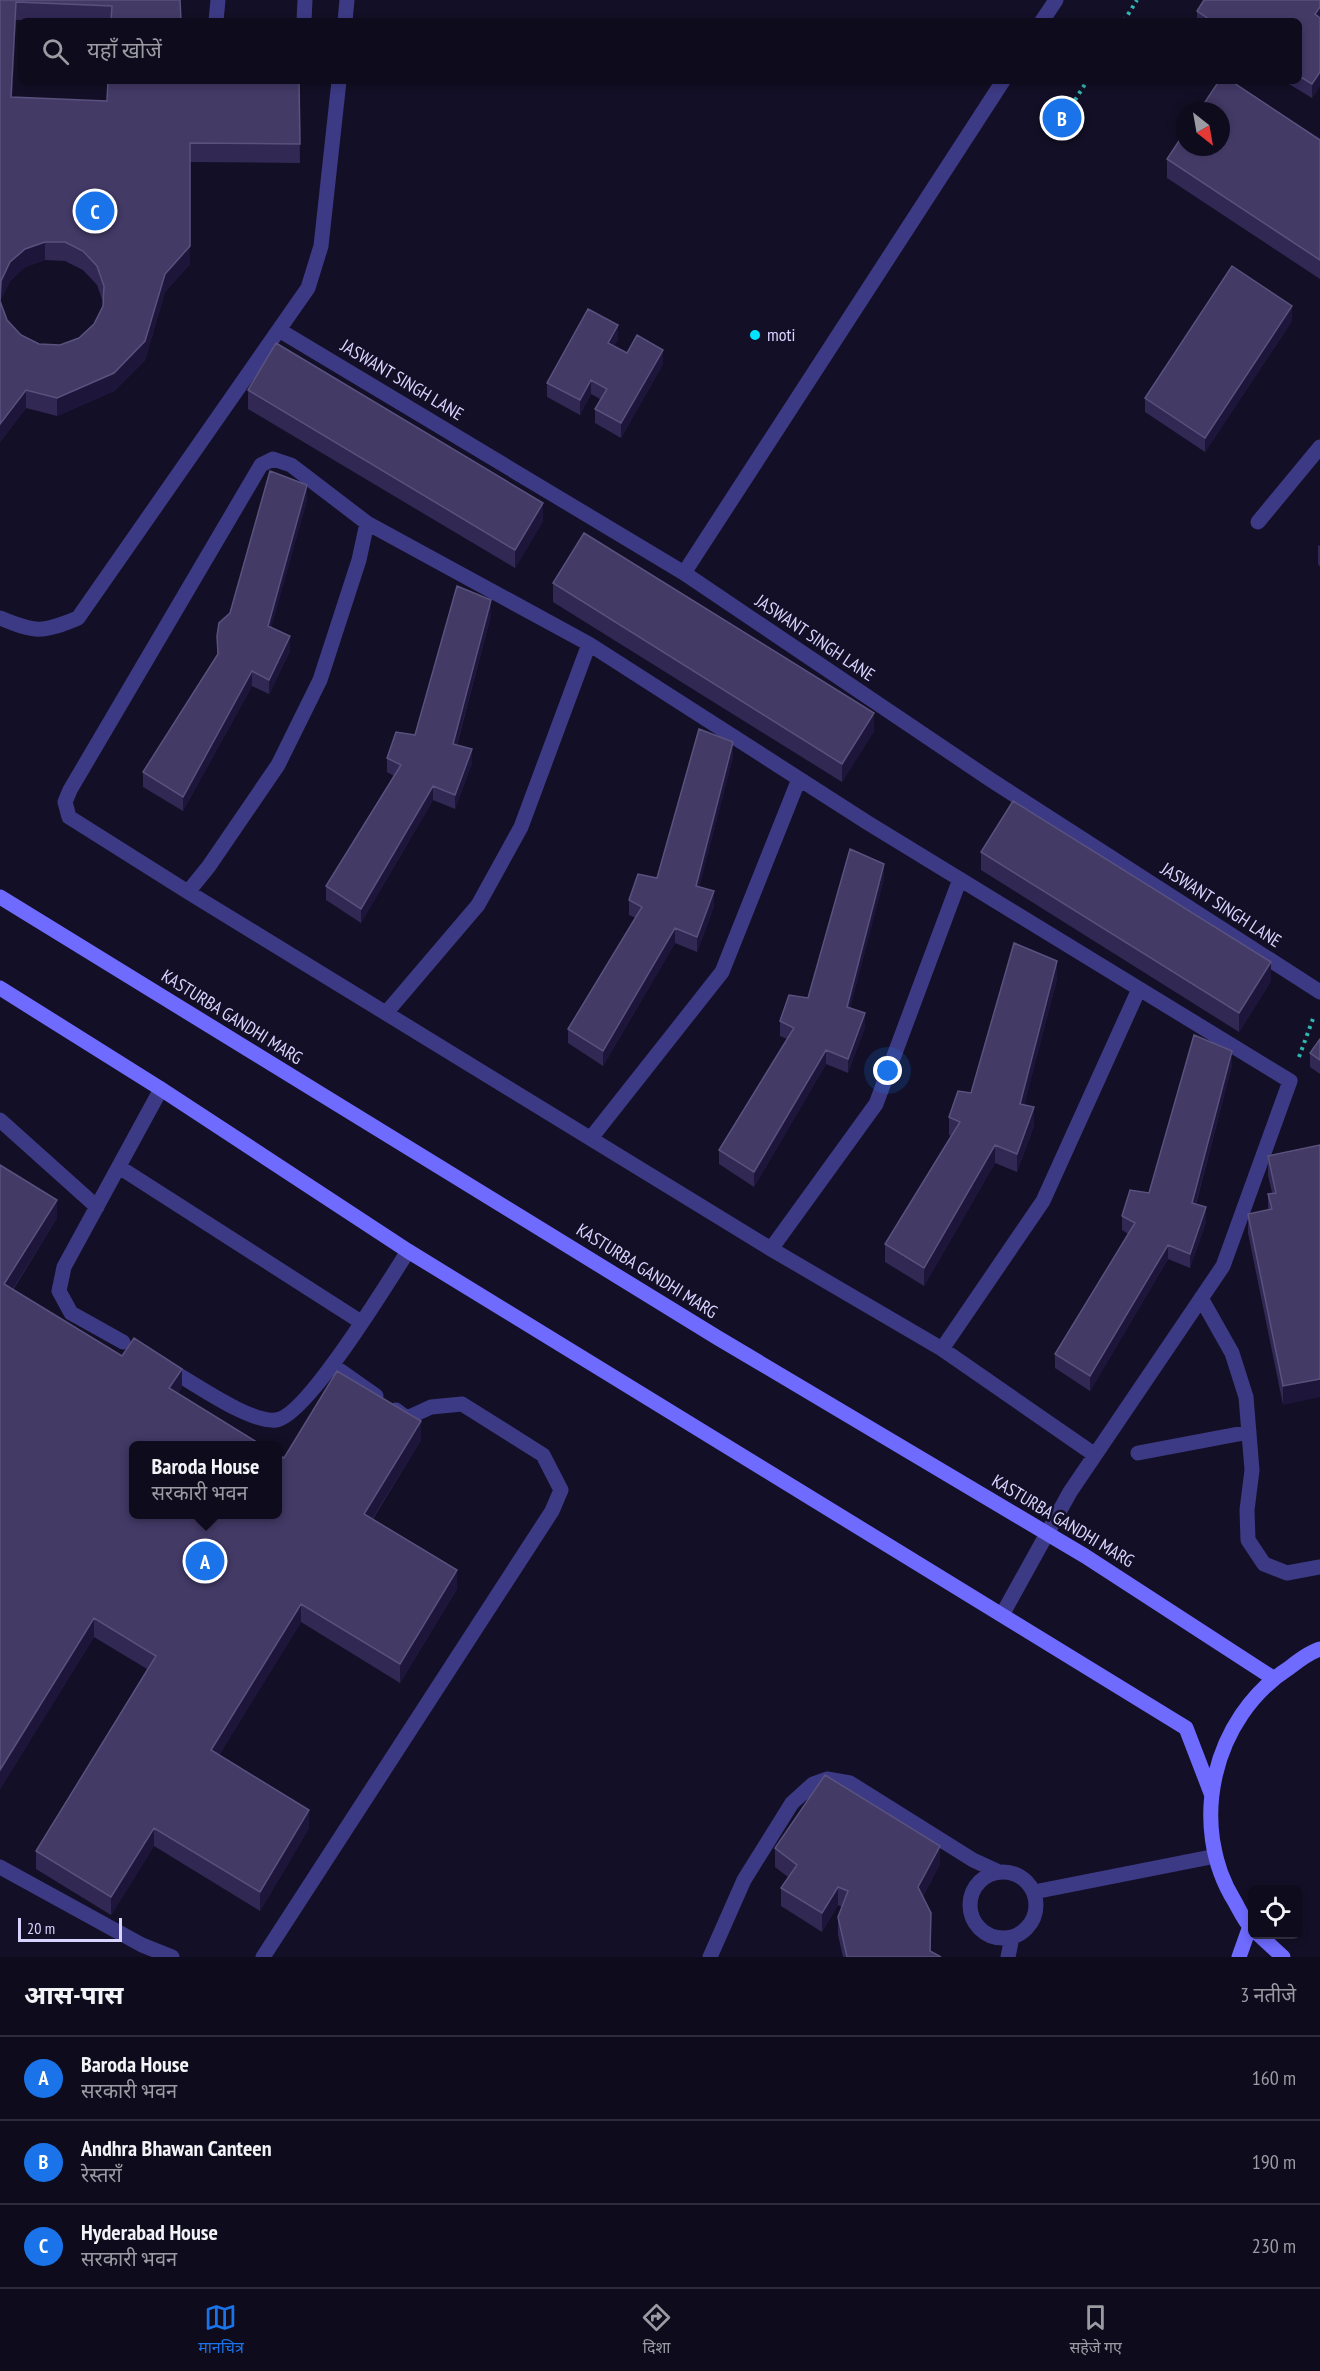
<!DOCTYPE html>
<html lang="hi">
<head>
<meta charset="utf-8">
<style>
	body { margin:0; font-family:"PT Sans Narrow","Noto Sans Devanagari",sans-serif; background:#1c1929; color:#f1f3f6 }
	.controls { position:absolute; right:18px; bottom:18px; display:grid; overflow:hidden; border-radius:9px; box-shadow:0 3px 9px #0003 }
	.controls button { width:54px; height:54px; display:grid; place-items:center; padding:0; border:0; border-bottom:2px solid #2e2b3b; background:#0e0b1c; color:#f1f3f6; font:30px sans-serif }
	.compass { position:absolute; left:1176px; top:102px; width:54px; height:54px; border-radius:50%; background:#0e0b1c; box-shadow:0 3px 9px #0003; rotate:149deg }
	.scale { position:absolute; left:18px; bottom:15px; width:104px; box-sizing:border-box; padding-left:6px; border:3px solid #d9d4ff; border-top:0; font-size:16px; line-height:21px; white-space:nowrap; color:#d9d4ff; -webkit-text-stroke:4px #130f26; paint-order:stroke }
	.you { position:absolute; left:888px; top:1071px; width:21px; height:21px; margin:-15px; border:4px solid #fff; border-radius:50%; background:#1a73e8; box-shadow:0 0 0 9px #1a73e833 }
	.badge { display:grid; place-items:center; width:39px; height:39px; border-radius:50%; background:#1a73e8; color:#fff; font-size:20px; font-weight:700 }
	.pin { position:absolute; translate:-50% -50%; border:3px solid #fff; box-shadow:0 2px 6px #0006 }
	.popup { position:absolute; left:129px; top:1441px; width:153px; height:78px; box-sizing:border-box; display:grid; place-content:center; border-radius:9px; background:#0e0b1c; filter:drop-shadow(0 2px 4px #0005); font-size:20px; white-space:nowrap; color:#9b9ba3 }
	.popup b { font-size:22px; color:#f1f3f6 }
	.popup::after { content:''; position:absolute; left:50%; top:100%; margin-left:-12px; border:12px solid transparent; border-top-color:#0e0b1c }
	.list { margin:0; padding:0; list-style:none }
	h2 { display:flex; justify-content:space-between; align-items:center; height:78px; margin:0; padding:0 24px; font-size:26px }
	h2 small { font-size:20px; font-weight:400; color:#9b9ba3 }
	.list li { display:grid; grid-template-columns:39px 1fr auto; gap:18px; align-items:center; box-sizing:border-box; height:84px; padding:0 24px; border-top:2px solid #2e2b3b }
	.list b { display:block; font-size:22px; white-space:nowrap }
	.list p { margin:0; font-size:20px; white-space:nowrap; color:#9b9ba3 }
	.list em { font-size:20px; font-style:normal; color:#9b9ba3 }
	.icon { flex:none; width:33px; height:33px; fill:none; stroke:currentColor; stroke-width:2; stroke-linecap:round; stroke-linejoin:round }
	.map { position:relative; flex:none; width:1320px; height:1957px; overflow:hidden }
	.search { position:absolute; background:#0e0b1c; box-shadow:0 3px 9px #0003; left:18px; right:18px; top:18px; height:66px; display:flex; align-items:center; gap:15px; box-sizing:border-box; padding:0 21px; border-radius:9px; color:#9b9ba3; font-size:22px }
	.sheet { height:330px; background:#0e0b1c }
	nav { display:flex; justify-content:space-around; align-items:center; box-sizing:border-box; height:84px; border-top:2px solid #2e2b3b; background:#0e0b1c; font-size:16px; color:#9b9ba3 }
	nav a { display:grid; justify-items:center; gap:3px }
	nav .on { color:#1a73e8 }
	.map>svg:first-child { display:block }
	.lines { fill:none; stroke-linecap:round; stroke-linejoin:round }
	.path { stroke:#2fb8b0; stroke-width:4; stroke-dasharray:3 4.5; stroke-linecap:butt }
	.lane { stroke:#3d3a85; stroke-width:15 }
	.secondary { stroke:#6f6bff; stroke-width:15 }
	.wall { fill:#312854; fill-rule:evenodd }
	.shaded-wall { fill:#1d163a }
	.building { fill:#433a66; stroke:#5a527e; stroke-width:1.5; fill-rule:evenodd }
	.poi-dot { fill:#00e5ff; stroke:#130f26; stroke-width:2 }
	.labels { text-anchor:middle; stroke-width:5; stroke-linejoin:round; paint-order:stroke }
	.poi-label { font-size:18px; fill:#d9d4ff; stroke:#130f26; text-anchor:start }
	.street-label { font-size:18px; fill:#d9d4ff; stroke:#130f26 }
</style>
</head>
<body>
<div class="map">
<svg width="1320" height="1957" viewBox="0 0 1320 1957">
	<rect width="100%" height="100%" fill="#130f26"/>
	<g class="lines">
		<!-- path -->
		<path class="path" d="M1124,21L1137,0
			M1075,100L1087,81
			M1299,1057L1314,1016"/>
		<!-- lane -->
		<path class="lane" d="M216,21L218,0
			M304,21L305,0
			M345,21L347,0
			M1042,21L1056,0
			M279,330L684,573L991,780L1320,992
			M1258,522L1320,447
			M367,523L291,465L273,459L261,465L70,790L65,802L69,817L188,892L771,1249L942,1349L1095,1455
			M684,573L1003,81
			M0,618C36,633 42,633 78,618L308,288L321,246L339,81
			M188,892L209,866L278,765L320,680L359,560L367,523L589,644L868,823L1290,1081L1223,1266L1070,1492L1002,1615
			M386,1013L478,905L521,827L589,644
			M0,1120L97,1207
			M591,1138L722,972L799,779
			M119,1167L361,1322
			M771,1249L876,1104L960,879
			M1201,1298L1232,1353L1246,1397L1252,1470L1247,1510L1248,1540L1264,1564L1287,1573L1320,1567
			M123,1342L71,1313L59,1291L64,1267L161,1089
			M942,1349L1043,1201L1139,989
			M332,1365L376,1396
			M177,1374C200,1387 251,1423 276,1420C306,1417 389,1281 408,1251
			M1138,1453L1249,1432
			M0,1867L142,1945L172,1957
			M970 1905a33 33 0 1 1 66 0a33 33 0 1 1-66 0Z
			M1034,1892L1216,1856
			M263,1957L552,1511L561,1490L543,1455L462,1404L431,1407L407,1418L396,1410
			M710,1957L744,1880L792,1803L813,1784L827,1779L850,1783L973,1860L997,1871
			M1008,1957L1012,1937"/>
		<!-- secondary -->
		<path class="secondary" d="M0,897L718,1338L1085,1556L1273,1678
			M0,988L161,1089L408,1251L1186,1728L1211,1793
			M1252,1929C1245,1922 1240,1911 1235,1902C1187,1825 1213,1717 1289,1668C1298,1661 1309,1652 1320,1649
			M1258,1934L1283,1957
			M1239,1957L1250,1926"/>
	</g>
	<!-- wall -->
	<path class="wall" d="M0,0H180L181,21L16,20L12,97L107,101L299,81L300,163L190,162V264L165,292L145,360L114,391L57,416L26,408L0,442ZM45,260L65,261L83,270L97,285L103,302V306L94,324L79,338L60,345L39,344L21,335L7,320L1,303V299L10,281L25,267Z
		M1320,0V86L1312,98L1284,81H1299V21H1197V11Z
		M1320,140V279L1167,178V159Z
		M1292,321L1205,452L1145,412V398Z
		M618,339L614,346L627,353L663,364L621,438L595,423V409L600,399L591,394L580,415L547,397V383Z
		M248,390L543,521L515,568L248,409Z
		M307,500L271,627L290,651L269,694L252,686L183,811L143,787V772L217,655V636L230,613Z
		M1320,545V567L1318,564V546Z
		M553,583L874,731L842,782L553,602Z
		M491,615L457,745L472,763L455,809L433,800L361,923L326,900V886L394,776L387,772V758L415,735Z
		M733,757L699,887L714,906L697,952L675,943L603,1066L568,1043V1029L636,918L629,915V900L657,878Z
		M981,852L1271,981L1239,1032L981,870Z
		M884,878L850,1008L865,1027L848,1073L826,1064L754,1187L719,1164V1150L787,1039L780,1036V1021L808,998Z
		M1057,979L1024,1105L1034,1126L1017,1172L995,1163L924,1286L885,1262V1244L951,1136L949,1135V1117L971,1093Z
		M1320,1039V1074L1310,1067V1053Z
		M1232,1065L1196,1204L1206,1222L1190,1268L1168,1259L1090,1391L1055,1368V1354L1128,1234L1122,1230V1216L1149,1193Z
		M1320,1145L1283,1405L1248,1233V1214L1268,1210V1194L1272,1193L1268,1175V1156Z
		M0,1165L57,1218L13,1290L122,1356L182,1388L178,1393L284,1458L421,1440L373,1519L457,1589L400,1683L301,1622L219,1755L309,1828L260,1911L154,1846L111,1915L36,1869V1851L147,1669L94,1637L0,1789Z
		M775,1848L940,1864L923,1896L931,1931V1951L941,1957H843L838,1935V1917L842,1907L838,1905L822,1932L781,1906V1888L788,1877L775,1867Z"/>
	<!-- shaded-wall -->
	<path class="shaded-wall" d="M16,2V20L11,115V97Z
		M1320,7V21L1315,14Z
		M1320,72V86L1312,98V84Z
		M190,143V264L165,292L145,360L114,391L57,416V398Z
		M45,242V260L25,267L10,281L1,299L0,319L1,281L10,262L25,249Z
		M1292,306V321L1205,452V438Z
		M618,325V339L608,358V343Z
		M663,350V364L621,438V423Z
		M591,380V394L580,415V400Z
		M26,390V408L0,442V424Z
		M307,485V500L268,640V626Z
		M543,503V521L515,568V550Z
		M491,600V615L453,758V744Z
		M290,636V651L269,694V680Z
		M252,671V686L183,811V797Z
		M874,713V731L842,782V764Z
		M733,742V757L696,900V886Z
		M472,749V763L455,809V795Z
		M433,786V800L361,923V909Z
		M884,864V878L847,1021V1007Z
		M714,891V906L697,952V937Z
		M675,928V943L603,1066V1051Z
		M1057,961V979L1020,1122V1104Z
		M1271,962V981L1239,1032V1013Z
		M865,1013V1027L848,1073V1059Z
		M826,1050V1064L754,1187V1172Z
		M1232,1051V1065L1192,1217V1203Z
		M1034,1107V1126L1017,1172V1154Z
		M995,1145V1163L924,1286V1268Z
		M57,1200V1218L4,1303V1284Z
		M1206,1207V1222L1190,1268V1254Z
		M1168,1245V1259L1090,1391V1376Z
		M182,1369V1388L169,1407V1388Z
		M1320,1379V1397L1283,1405V1386Z
		M421,1421V1440L364,1532V1514Z
		M457,1570V1589L400,1683V1664Z
		M301,1604V1622L211,1768V1750Z
		M94,1618V1637L0,1789V1770Z
		M309,1810V1828L260,1911V1892Z
		M154,1828V1846L111,1915V1897Z
		M940,1846V1864L918,1905V1887Z
		M838,1887V1905L822,1932V1913Z"/>
	<!-- building -->
	<path class="building" d="M0,0H180L181,21H111L112,6L16,2L11,97L107,101L108,81H299L300,144L190,143V246L165,274L145,341L114,373L57,398L26,390L0,424ZM45,242H65L83,251L97,266L104,286L103,306L94,324L79,338L60,345L39,344L21,335L7,320L0,301L1,281L10,262L25,249Z
		M1204,0H1320V7L1315,14L1320,18V72L1312,84L1299,76V21H1212L1197,11Z
		M1219,81H1231L1320,140V260L1167,159L1185,132V147H1221V111H1199Z
		M1232,266L1292,306L1205,438L1145,398Z
		M588,309L618,325L608,343L627,353L637,335L663,350L621,423L595,409L607,389L591,380L580,400L547,383Z
		M276,343L543,503L515,550L248,390Z
		M270,471L307,485L268,626L290,636L269,680L252,671L183,797L143,772L218,654L217,636L219,623L230,613Z
		M584,533L874,713L842,764L553,583Z
		M457,586L491,600L453,744L472,749L455,795L433,786L361,909L326,886L401,765L387,758L396,732L415,735Z
		M699,729L733,742L696,886L714,891L697,937L675,928L603,1051L568,1029L642,907L629,900L638,874L657,878Z
		M1013,801L1271,962L1239,1013L981,852Z
		M850,849L884,864L847,1007L865,1013L848,1059L826,1050L754,1172L719,1150L794,1028L780,1021L789,995L808,998Z
		M1014,943L1057,961L1020,1104L1034,1107L1017,1154L995,1145L924,1268L885,1244L960,1122L949,1117L958,1091L971,1093Z
		M1194,1035L1232,1051L1192,1203L1206,1207L1190,1254L1168,1245L1090,1376L1055,1354L1135,1223L1122,1216L1130,1190L1149,1193Z
		M1320,1039V1060L1310,1053Z
		M1320,1145V1379L1283,1386L1248,1214L1272,1209L1268,1194L1276,1193L1268,1156Z
		M0,1165L57,1200L4,1284L122,1356L134,1338L182,1369L169,1388L263,1446H133V1515H277V1454L284,1458L337,1371L421,1421L364,1514L457,1570L400,1664L301,1604L211,1750L309,1810L260,1892L154,1828L111,1897L36,1851L156,1656L94,1618L0,1770Z
		M825,1775L940,1846L918,1887L931,1913L930,1951L941,1957H847L838,1917L848,1891L838,1887L822,1913L781,1888L797,1865L775,1848Z"/>
	<!-- markers -->
	<circle class="poi-dot" cx="755" cy="335" r="6"/>
	<g class="labels">
		<!-- poi labels -->
		<g class="poi-label">
			<text x="767" y="341">moti</text>
		</g>
		<!-- street labels -->
		<g class="street-label">
			<text transform="translate(402 380) rotate(31)" y="6">JASWANT SINGH LANE</text>
			<text transform="translate(815 638) rotate(34)" y="6">JASWANT SINGH LANE</text>
			<text transform="translate(1221 905) rotate(33)" y="6">JASWANT SINGH LANE</text>
			<text transform="translate(232 1017) rotate(32)" y="6">KASTURBA GANDHI MARG</text>
			<text transform="translate(647 1271) rotate(32)" y="6">KASTURBA GANDHI MARG</text>
			<text transform="translate(1063 1521) rotate(31)" y="6">KASTURBA GANDHI MARG</text>
		</g>
	</g>
</svg>
<div class="controls">
<button><svg class="icon" aria-label="locate" viewBox="0 0 24 24"><circle cx="12" cy="12" r="6"/><path d="M12 2v4M12 18v4M2 12h4M18 12h4"/></svg></button>
</div>
<svg class="compass" viewBox="-18 -18 36 36"><path d="M0-13l5 13h-10z" fill="#e53935"/><path d="M0 13l5-13h-10z" fill="#9b9ba3"/></svg>
<div class="scale">20 m</div>
<div class="you"></div>
<div class="pin badge" style="left:205px;top:1561px">A</div>
<div class="popup"><b>Baroda House</b>सरकारी भवन</div>
<div class="pin badge" style="left:1062px;top:118px">B</div>
<div class="pin badge" style="left:95px;top:211px">C</div>
<div class="search"><svg class="icon" aria-label="search" viewBox="0 0 24 24"><circle cx="10" cy="10" r="6"/><path d="M15 15l6 6"/></svg>यहाँ खोजें</div>
</div>
<section class="sheet">
<h2>आस-पास<small>3 नतीजे</small></h2>
<ul class="list">
<li><span class="badge">A</span><div><b>Baroda House</b><p>सरकारी भवन</p></div><em>160 m</em></li>
<li><span class="badge">B</span><div><b>Andhra Bhawan Canteen</b><p>रेस्तराँ</p></div><em>190 m</em></li>
<li><span class="badge">C</span><div><b>Hyderabad House</b><p>सरकारी भवन</p></div><em>230 m</em></li>
</ul>
</section>
<nav>
<a class="on"><svg class="icon" aria-label="map" viewBox="0 0 24 24"><path d="M3 6l6-2 6 2 6-2v14l-6 2-6-2-6 2zM9 4v14M15 6v14"/></svg>मानचित्र</a>
<a><svg class="icon" aria-label="directions" viewBox="0 0 24 24"><path d="M12 3l9 9-9 9-9-9zM9 14v-3h6M13 9l2 2-2 2"/></svg>दिशा</a>
<a><svg class="icon" aria-label="saved" viewBox="0 0 24 24"><path d="M7 4h10v16l-5-4-5 4z"/></svg>सहेजे गए</a>
</nav>
</body>
</html>
